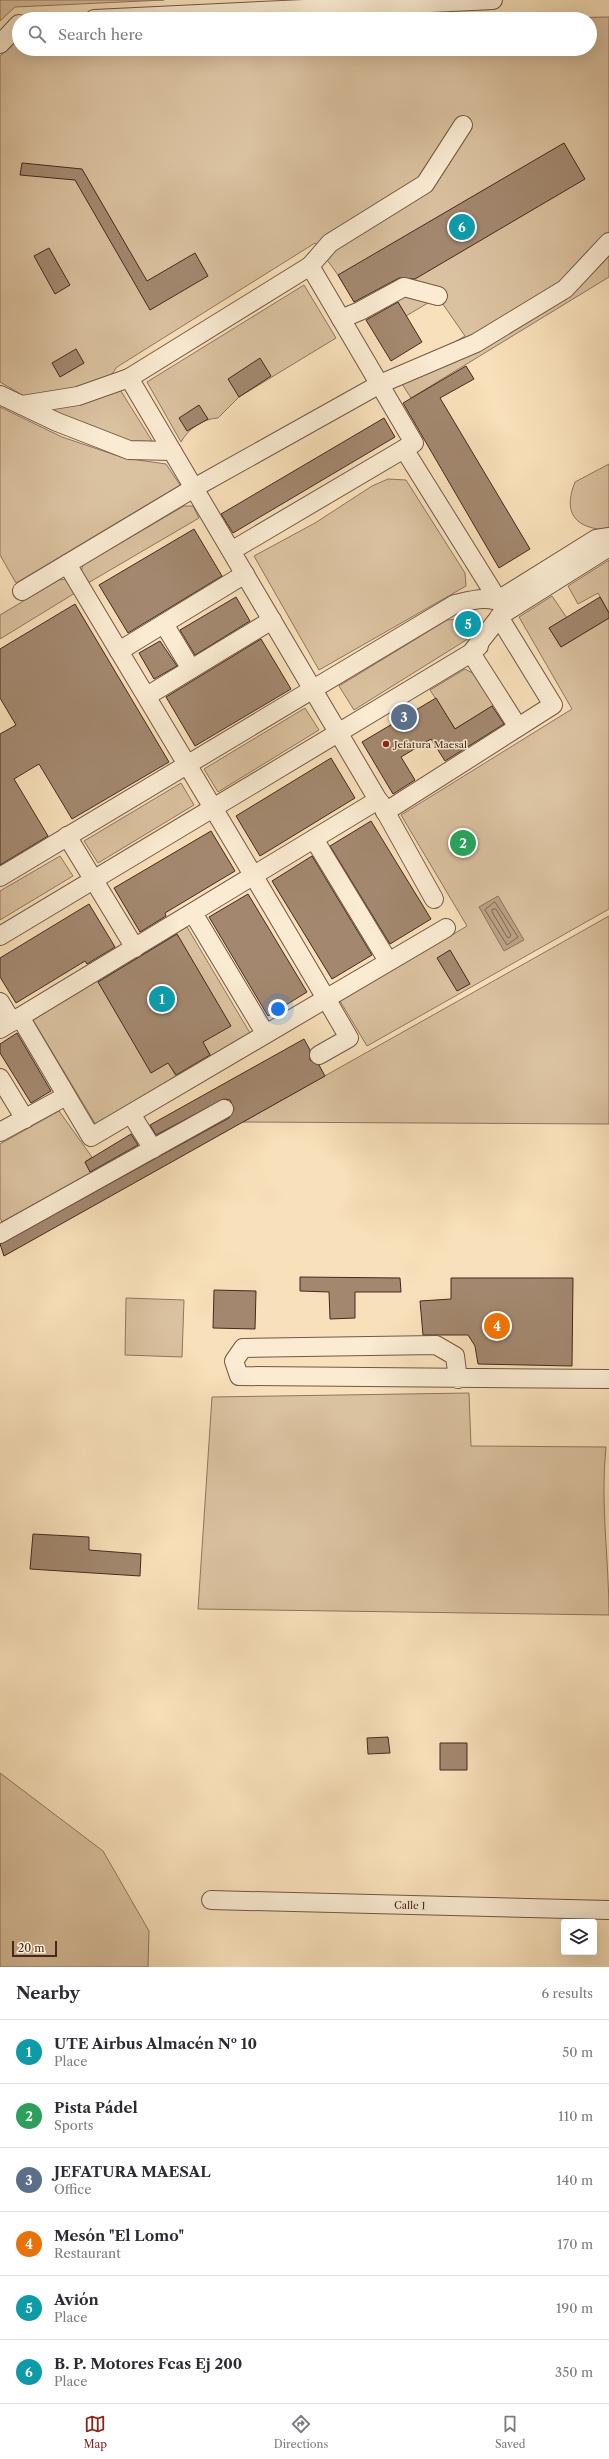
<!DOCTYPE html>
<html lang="en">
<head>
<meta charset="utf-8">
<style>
	body { margin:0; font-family:"Libre Caslon Text",serif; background:#f2f2f3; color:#2b2b33 }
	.controls { position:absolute; right:12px; bottom:12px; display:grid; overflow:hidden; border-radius:4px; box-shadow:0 4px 16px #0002 }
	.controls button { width:36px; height:36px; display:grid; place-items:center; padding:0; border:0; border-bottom:1px solid #e1e1e2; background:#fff; color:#2b2b33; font:20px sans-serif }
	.scale { position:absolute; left:12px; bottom:10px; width:45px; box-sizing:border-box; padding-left:4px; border:2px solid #46291e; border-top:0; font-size:11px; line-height:14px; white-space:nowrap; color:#46291e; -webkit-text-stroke:3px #faebd2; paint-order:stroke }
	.you { position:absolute; left:278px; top:1009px; width:14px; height:14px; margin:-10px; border:3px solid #fff; border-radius:50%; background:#1a73e8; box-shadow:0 0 0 6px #1a73e833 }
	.badge { display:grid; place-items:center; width:26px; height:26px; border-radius:50%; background:#8f2418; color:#fff; font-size:13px; font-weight:700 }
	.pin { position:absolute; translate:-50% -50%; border:2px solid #fff; box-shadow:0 1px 4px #0006 }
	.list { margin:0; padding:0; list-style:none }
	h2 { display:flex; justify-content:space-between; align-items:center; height:52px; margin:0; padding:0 16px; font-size:17px }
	h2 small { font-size:13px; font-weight:400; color:#7c7c81 }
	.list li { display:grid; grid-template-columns:26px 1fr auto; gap:12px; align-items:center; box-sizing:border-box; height:64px; padding:0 16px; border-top:1px solid #e1e1e2 }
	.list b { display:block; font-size:15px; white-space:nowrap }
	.list p { margin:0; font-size:13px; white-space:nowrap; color:#7c7c81 }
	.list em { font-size:13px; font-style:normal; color:#7c7c81 }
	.icon { flex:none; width:22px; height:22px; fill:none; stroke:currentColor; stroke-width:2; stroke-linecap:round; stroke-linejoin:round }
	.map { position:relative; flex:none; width:609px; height:1967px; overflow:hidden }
	.search { position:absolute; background:#fff; box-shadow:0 4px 16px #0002; left:12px; right:12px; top:12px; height:44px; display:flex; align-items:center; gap:10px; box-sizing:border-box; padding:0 14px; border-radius:22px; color:#7c7c81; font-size:15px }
	.sheet { height:436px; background:#fff }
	nav { display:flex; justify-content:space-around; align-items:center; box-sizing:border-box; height:56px; border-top:1px solid #e1e1e2; background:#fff; font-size:11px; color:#7c7c81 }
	nav a { display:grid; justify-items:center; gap:2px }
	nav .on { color:#8f2418 }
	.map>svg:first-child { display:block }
	.green { fill:#dac19f; stroke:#90755e }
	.water { fill:#bba285; stroke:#8c725c }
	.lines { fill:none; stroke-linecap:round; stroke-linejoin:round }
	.shore { stroke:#806652; stroke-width:1 }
	.building { fill:#a3886f; stroke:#46291e }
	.minor-casing { stroke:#725745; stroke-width:20 }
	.minor { stroke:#faebd2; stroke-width:18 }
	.poi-dot { fill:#8f2418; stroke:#faebd2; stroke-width:1.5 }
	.labels { text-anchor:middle; stroke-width:3; stroke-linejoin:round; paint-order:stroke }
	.poi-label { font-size:10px; fill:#46291e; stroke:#faebd2; text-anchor:start }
	.street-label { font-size:10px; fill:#46291e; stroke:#faebd2 }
</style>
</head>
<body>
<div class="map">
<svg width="609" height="1967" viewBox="0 0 609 1967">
	<rect width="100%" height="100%" fill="#f8e0ba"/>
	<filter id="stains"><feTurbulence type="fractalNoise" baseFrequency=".005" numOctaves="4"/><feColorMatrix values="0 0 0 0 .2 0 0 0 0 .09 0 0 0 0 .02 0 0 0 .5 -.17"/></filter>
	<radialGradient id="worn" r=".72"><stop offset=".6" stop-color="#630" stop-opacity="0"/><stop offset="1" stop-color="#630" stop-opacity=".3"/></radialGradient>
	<!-- green -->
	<path class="green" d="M0,0H164L15,7L0,21Z
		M609,17V277L411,398L397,376L465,336L438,297L406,316L396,300L365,319L338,275L315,243L117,367L102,388L36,403L0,382V56L19,39V49H590V19H510Z
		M304,285L336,338L239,397L218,418C202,419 189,428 181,442L147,382Z
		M119,388L154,444C115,443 78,423 42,408Z
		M0,407L62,437L124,458L166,464L180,485L16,583L0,555Z
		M609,464V530C576,529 562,514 575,482Z
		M388,479L406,480L465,573L466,586L319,670L254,556L315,523L372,486Z
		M184,506H193L199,518L88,583L81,572L83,565Z
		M609,560V613L598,593L578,604L568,586Z
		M67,579L75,593L0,639V615L59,580Z
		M552,596L567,618L549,628L561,647L609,618V909L367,1046L340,1001L467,926L401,815L572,709L519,617Z
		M458,619L471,637L354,710L339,686L447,620Z
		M465,669L474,674L494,705L455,729L430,690Z
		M305,708L319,730L218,792L204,769Z
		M181,783L194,805L98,863L84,841Z
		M60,856L73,876L0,920V891Z
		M609,916V1124L243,1122Z
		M187,927L250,1033L211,1056L205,1046L170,1066L176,1076L96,1125L33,1020Z
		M59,1111L92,1157L85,1162L91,1173L2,1222L0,1218V1144Z
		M126,1298L184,1300L182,1357L125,1355Z
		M469,1393L471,1446L606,1447C600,1503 609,1559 609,1615L198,1609L212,1397Z
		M0,1773L103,1851L149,1931L148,1967H0Z"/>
	<!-- water -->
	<path class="water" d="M498,896L524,940L504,951L479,907Z"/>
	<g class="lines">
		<!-- shore -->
		<path class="shore" d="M495,902L518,937L507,945L485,910Z
			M493,909H496L511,935L509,938L507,937L492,912Z"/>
	</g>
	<!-- building -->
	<path class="building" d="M564,143L585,179L415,279L399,278L354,302L338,275Z
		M22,163L82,169L147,281L195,253L208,276L150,310L75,180L20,175Z
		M49,248L70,285L55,294L34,256Z
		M398,302L422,342L391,361L366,320Z
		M76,349L84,363L60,377L52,363Z
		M260,358L271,376L239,397L228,379Z
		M466,366L474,379L440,398L530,549L499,568L403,403Z
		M199,405L208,419L187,431L179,418Z
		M384,418L395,437L233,533L221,514Z
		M194,529L222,576L128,633L99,585Z
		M236,597L250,621L195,655L180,630Z
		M600,597L609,613V618L561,647L549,628Z
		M75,604L169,762L72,819L39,764L14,779L48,836L0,865V734L16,725L0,698V649Z
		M261,639L291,689L195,746L166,697Z
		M160,641L177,666L154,679L139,653Z
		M436,698L455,729L492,706L504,724L445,761L431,739L401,757L415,780L393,794L362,742Z
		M331,758L355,798L260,856L236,816Z
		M371,821L431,919L390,944L330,846Z
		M211,831L235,871L165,913L166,916L140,932L114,888Z
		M312,856L372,955L332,979L272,881Z
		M248,894L307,992L268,1016L209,917Z
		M89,904L115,947L87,964L85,961L16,1003L0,977V958Z
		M177,934L231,1026L203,1042L210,1055L176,1075L168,1063L151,1073L98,982Z
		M450,950L470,984L457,991L437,958Z
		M17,1033L51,1091L31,1103L0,1053V1044Z
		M304,1039L310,1050V1060L319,1065L325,1076L4,1256L0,1244L229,1118L234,1109L230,1100L224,1099L156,1135L150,1125Z
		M131,1134L138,1145L90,1172L85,1162Z
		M300,1277L400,1278L401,1292H355V1318L330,1319L329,1292L300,1291Z
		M451,1278H573L572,1366L478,1364L475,1346L468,1335H423L420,1301L451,1299Z
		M214,1290L256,1291L255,1329L213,1328Z
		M33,1534L89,1537V1550L141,1554L140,1576L30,1569Z
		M388,1737L390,1753L368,1754L367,1738Z
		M440,1743H467V1770H440Z"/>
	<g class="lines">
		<!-- minor casing -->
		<g class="minor-casing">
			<g id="minor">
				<path d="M94,19L493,0"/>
				<path d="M0,44L19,24"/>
				<path d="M310,266L330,243L425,184L463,125"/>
				<path d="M341,319L360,311L404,287L438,296"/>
				<path d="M0,395L57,422L129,450L172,451"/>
				<path d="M22,405L78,396L129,378"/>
				<path d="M404,449L498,600L596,539L609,537"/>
				<path d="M67,564C161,722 257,879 349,1038L319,1055"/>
				<path d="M22,591L194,488L380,384L476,343L565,289L609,242"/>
				<path d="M164,624L191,669"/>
				<path d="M479,646L471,653L518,727"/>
				<path d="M119,651L245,574"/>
				<path d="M147,696L272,620"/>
				<path d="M380,802L434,899"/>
				<path d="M385,812L553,705L499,617"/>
				<path d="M67,836L135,948"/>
				<path d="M314,839L388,961"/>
				<path d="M0,877L455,604C473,600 488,595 505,604L501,615L609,547"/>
				<path d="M193,913L265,1033"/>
				<path d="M0,936L471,653L501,615"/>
				<path d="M0,1002L12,1022"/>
				<path d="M20,1017L91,1137L446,928"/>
				<path d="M0,1029L378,800L129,378L310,266L414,443L231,551"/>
				<path d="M0,1078L25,1119"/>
				<path d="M131,1114L153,1149"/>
				<path d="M0,1132L66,1096"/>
				<path d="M0,1234L224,1109"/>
				<path d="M458,1379L455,1356L436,1345L243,1348L234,1361L239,1376L609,1379"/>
				<path id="s1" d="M211,1900L609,1910"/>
			</g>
		</g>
		<!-- minor -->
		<use href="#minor" class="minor"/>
	</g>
	<!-- markers -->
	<circle class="poi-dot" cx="386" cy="744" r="4"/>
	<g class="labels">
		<!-- poi labels -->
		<g class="poi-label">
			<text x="394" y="748">Jefatura Maesal</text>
		</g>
		<!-- street labels -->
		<g class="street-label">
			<text dy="4" stroke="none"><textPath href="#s1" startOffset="199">Calle 1</textPath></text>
		</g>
	</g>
	<rect width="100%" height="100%" filter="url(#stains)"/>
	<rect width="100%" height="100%" fill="url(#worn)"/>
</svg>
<div class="controls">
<button><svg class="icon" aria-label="layers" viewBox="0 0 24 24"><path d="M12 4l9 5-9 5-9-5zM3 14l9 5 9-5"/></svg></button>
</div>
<div class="scale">20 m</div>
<div class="you"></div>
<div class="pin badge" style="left:162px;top:999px;background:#0f9aa8">1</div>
<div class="pin badge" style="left:463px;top:843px;background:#2e9e5b">2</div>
<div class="pin badge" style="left:404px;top:717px;background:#5c6f8a">3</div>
<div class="pin badge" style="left:497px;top:1326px;background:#e8710a">4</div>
<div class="pin badge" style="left:468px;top:624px;background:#0f9aa8">5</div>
<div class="pin badge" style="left:462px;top:227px;background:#0f9aa8">6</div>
<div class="search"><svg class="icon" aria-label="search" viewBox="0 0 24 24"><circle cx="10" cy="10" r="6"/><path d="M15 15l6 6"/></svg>Search here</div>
</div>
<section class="sheet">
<h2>Nearby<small>6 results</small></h2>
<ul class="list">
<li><span class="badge" style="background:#0f9aa8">1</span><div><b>UTE Airbus Almacén Nº 10</b><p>Place</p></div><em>50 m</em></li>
<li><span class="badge" style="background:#2e9e5b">2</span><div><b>Pista Pádel</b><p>Sports</p></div><em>110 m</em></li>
<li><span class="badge" style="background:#5c6f8a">3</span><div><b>JEFATURA MAESAL</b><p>Office</p></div><em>140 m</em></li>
<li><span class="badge" style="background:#e8710a">4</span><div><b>Mesón &quot;El Lomo&quot;</b><p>Restaurant</p></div><em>170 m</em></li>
<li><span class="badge" style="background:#0f9aa8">5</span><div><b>Avión</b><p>Place</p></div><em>190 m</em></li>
<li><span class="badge" style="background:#0f9aa8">6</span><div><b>B. P. Motores Fcas Ej 200</b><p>Place</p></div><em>350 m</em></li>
</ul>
</section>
<nav>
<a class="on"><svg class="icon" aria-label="map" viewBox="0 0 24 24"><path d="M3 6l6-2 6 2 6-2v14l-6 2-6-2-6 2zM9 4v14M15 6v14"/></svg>Map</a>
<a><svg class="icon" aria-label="directions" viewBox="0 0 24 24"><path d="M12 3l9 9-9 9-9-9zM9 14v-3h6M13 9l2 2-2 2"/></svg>Directions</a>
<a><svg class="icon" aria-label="saved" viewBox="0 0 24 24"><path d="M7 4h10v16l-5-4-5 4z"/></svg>Saved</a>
</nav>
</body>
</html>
